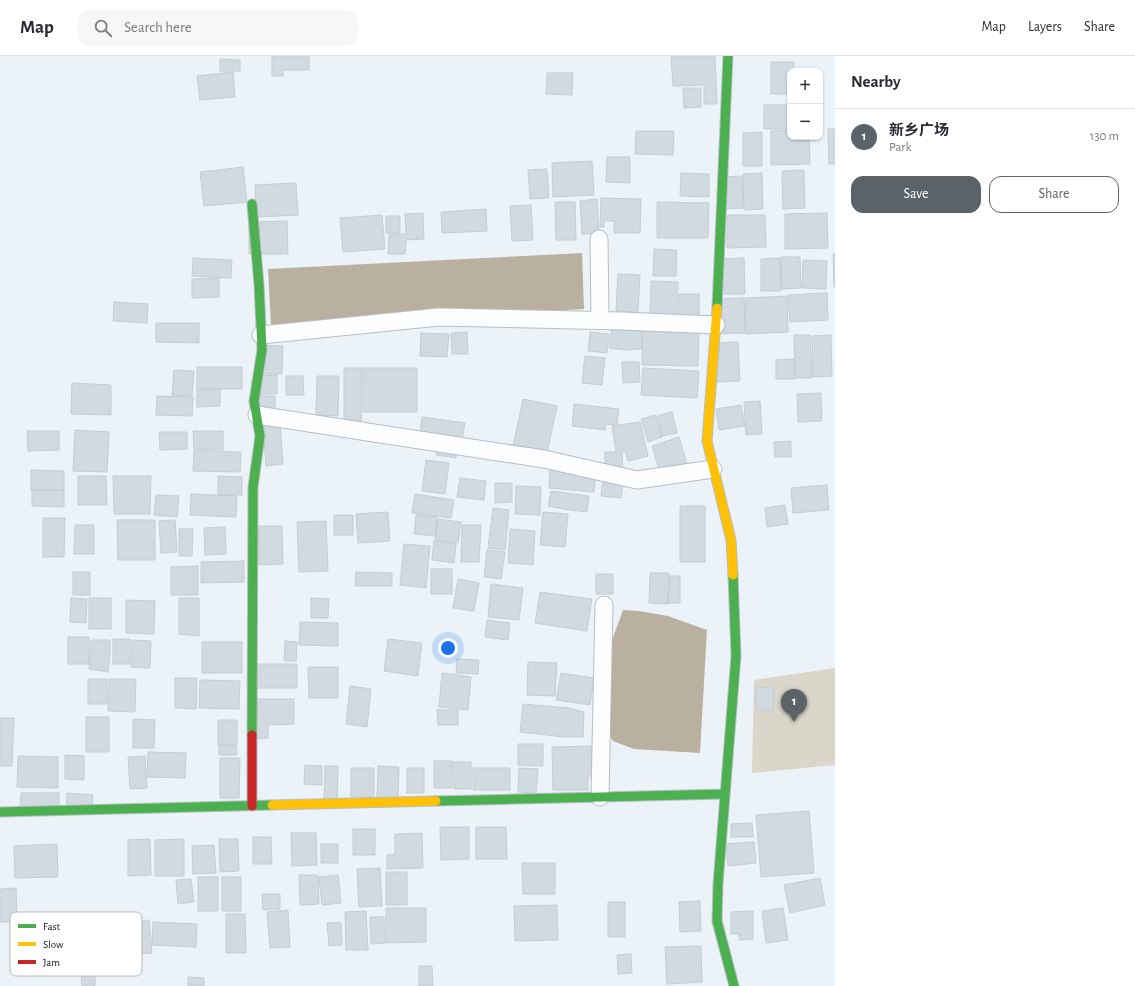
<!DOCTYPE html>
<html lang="en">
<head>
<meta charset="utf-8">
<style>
	body { margin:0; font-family:"Alegreya Sans","Noto Sans SC",sans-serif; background:#f7f7f7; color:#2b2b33 }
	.controls { position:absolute; right:12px; top:12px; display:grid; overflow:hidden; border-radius:8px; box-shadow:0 1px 3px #0004 }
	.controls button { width:36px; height:36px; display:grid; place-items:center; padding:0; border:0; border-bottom:1px solid #e1e1e2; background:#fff; color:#2b2b33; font:20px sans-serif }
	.you { position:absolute; left:448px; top:592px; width:14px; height:14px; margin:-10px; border:3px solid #fff; border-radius:50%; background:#1a73e8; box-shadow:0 0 0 6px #1a73e833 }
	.badge { display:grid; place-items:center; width:26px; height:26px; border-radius:50%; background:#5b6369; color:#fff; font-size:13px; font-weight:700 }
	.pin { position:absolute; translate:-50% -33px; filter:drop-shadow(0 1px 2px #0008) }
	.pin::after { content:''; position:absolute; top:21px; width:14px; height:12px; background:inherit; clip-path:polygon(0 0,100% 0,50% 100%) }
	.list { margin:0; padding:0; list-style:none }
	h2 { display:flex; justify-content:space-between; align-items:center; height:52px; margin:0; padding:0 16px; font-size:17px }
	h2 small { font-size:13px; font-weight:400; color:#7c7c81 }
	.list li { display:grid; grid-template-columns:26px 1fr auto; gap:12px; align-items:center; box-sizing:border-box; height:56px; padding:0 16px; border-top:1px solid #e1e1e2 }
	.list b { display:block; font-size:15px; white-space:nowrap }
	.list p { margin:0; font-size:13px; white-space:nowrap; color:#7c7c81 }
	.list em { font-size:13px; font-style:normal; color:#7c7c81 }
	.actions { display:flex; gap:8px; padding:12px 16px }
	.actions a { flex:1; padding:9px 0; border:1px solid #5b6369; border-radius:12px; text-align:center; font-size:14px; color:#5b6369 }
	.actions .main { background:#5b6369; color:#fff }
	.icon { flex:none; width:22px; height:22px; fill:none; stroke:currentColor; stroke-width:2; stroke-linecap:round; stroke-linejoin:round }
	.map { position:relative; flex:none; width:835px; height:930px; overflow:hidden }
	header { display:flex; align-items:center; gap:24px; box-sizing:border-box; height:56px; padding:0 20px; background:#fff; border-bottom:1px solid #e1e1e2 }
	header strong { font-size:19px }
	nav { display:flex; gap:22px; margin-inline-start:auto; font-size:14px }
	.search { width:280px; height:36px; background:#f7f7f7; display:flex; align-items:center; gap:10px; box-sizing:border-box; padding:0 14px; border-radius:12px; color:#7c7c81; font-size:15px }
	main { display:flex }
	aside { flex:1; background:#fff }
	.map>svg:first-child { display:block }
	.green { fill:#dbd6ca }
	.water { fill:#bab0a0 }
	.building { fill:#d1dae0; stroke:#c5cdd2 }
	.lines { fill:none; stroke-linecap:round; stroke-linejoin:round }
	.street-casing { stroke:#b6bec3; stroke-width:19 }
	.fast-casing { stroke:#b6bec3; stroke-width:11 }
	.slow-casing { stroke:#b6bec3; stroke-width:11 }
	.jam-casing { stroke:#b6bec3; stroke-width:11 }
	.street { stroke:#fcfdfe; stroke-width:17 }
	.fast { stroke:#4caf50; stroke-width:9 }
	.slow { stroke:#ffc107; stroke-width:9 }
	.jam { stroke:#c62828; stroke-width:9 }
	.key { fill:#fff; stroke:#b6b9bb; stroke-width:1 }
	.key-label { font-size:11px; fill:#0d161c }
</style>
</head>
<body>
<header>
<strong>Map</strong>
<div class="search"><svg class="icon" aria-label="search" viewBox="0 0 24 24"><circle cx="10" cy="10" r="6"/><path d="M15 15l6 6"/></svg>Search here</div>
<nav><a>Map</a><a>Layers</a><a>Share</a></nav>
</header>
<main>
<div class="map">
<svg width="835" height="930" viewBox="0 0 835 930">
	<rect width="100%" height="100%" fill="#ebf3f8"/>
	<!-- green -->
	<path class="green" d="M835,612V709L752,717L754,624Z"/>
	<!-- water -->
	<path class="water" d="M582,197L584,253L271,269L268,213Z
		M623,554L639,555L668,560L707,574L700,697L634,693L613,685L606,674L611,587Z"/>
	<!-- building -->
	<path class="building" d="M272,0H309V14H283V20H272Z
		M671,0H715L717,48H704V29L673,30Z
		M220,3L240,4V15H220Z
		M771,6H794V15H790V38H771Z
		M233,16L235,41L200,44L197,20Z
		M547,17H573L572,39L546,38Z
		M683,32H701V51L684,52Z
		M764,49H790V73H764Z
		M828,73H835V108H829Z
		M790,74V81H809L810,108L771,109V75Z
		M636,75H674L673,99L635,98Z
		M762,76V110H743V77Z
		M607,101H630V127L606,126Z
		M592,105L594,139L553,141L552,107Z
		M243,111L247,146L204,150L200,116Z
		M547,113L549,142L530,143L528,114Z
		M804,114L805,152L783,153L782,115Z
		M681,117L709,118V141L680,140Z
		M762,117L763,153L744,154L743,118Z
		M742,120L743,152L724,153L722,121Z
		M296,127L298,159L256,161L255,129Z
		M601,142L641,143L640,177H614V165H604V171H600Z
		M597,143L599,177L582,178L580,145Z
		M555,146H575L576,184H556Z
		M657,146L709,147L708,182H657Z
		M531,149L533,184L512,185L510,150Z
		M486,153L487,175L442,177L441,156Z
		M423,157L424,183L406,184L405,198H388L389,178H406L405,158Z
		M827,157L828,192L785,193V158Z
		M382,159L385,193L343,196L340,162Z
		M727,159H765L766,191L727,192Z
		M386,160H400V177H386Z
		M287,165L288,198H249V166Z
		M654,193L677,194L676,220H653Z
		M833,198H835V231H834Z
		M781,201H800L801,232L782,233Z
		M193,202L232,204L231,222L192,220Z
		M744,202L745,238H720L719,203Z
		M780,202L781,235H761V203Z
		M803,204L827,205L826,233L802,232Z
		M618,218L640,219L638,256L616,255Z
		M219,222V241L192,242V223Z
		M651,225L678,226L677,261L650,260Z
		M827,237L828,264L790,266L788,239Z
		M679,238H699V263H679Z
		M787,240L788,276L746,278L745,242Z
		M744,242L745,277L717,278L716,243Z
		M114,246L148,248L147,267L113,265Z
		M156,267H199V287L156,286Z
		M612,271L641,272L642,293L625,294L609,292Z
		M643,273L699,274L698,310L642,309Z
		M467,276L468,298H452L451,277Z
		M590,276L609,278L607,297L588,295Z
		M421,277L449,278L447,301L420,300Z
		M794,279H810L812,322H795Z
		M831,279L832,320L813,321L812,280Z
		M738,286L740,325L712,326L710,287Z
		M260,289L283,290L282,318H259Z
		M585,300L605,302L602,329L582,327Z
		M794,303L795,323H776V304Z
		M622,306H639L640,326L623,327Z
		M197,311H242V333H197Z
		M344,312H362L361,369H344Z
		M363,312H417V356H363Z
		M643,312L699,315L697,342L641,339Z
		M174,314L194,315L192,340L172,339Z
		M277,319V338H258L257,320Z
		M286,320H303L304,339H286Z
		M317,320H339L338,360L316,359Z
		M72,327L111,329V359L71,358Z
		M197,333H220V350L197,351Z
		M821,337L822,365L798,366L797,338Z
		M157,340L193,341L192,360L156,359Z
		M259,340H275V356H260Z
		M523,343L557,350L547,397L513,390Z
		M760,345L762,378L746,379L744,346Z
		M574,348L619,353L617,369L606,368L605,374L572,370Z
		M741,349L745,370L719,374L716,353Z
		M672,356L677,377L662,380L657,360Z
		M655,359L662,381L648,386L641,363Z
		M422,361L465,367L462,384L420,377Z
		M280,366L283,408L266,410L263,367Z
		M640,366L648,400L628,405L625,395L622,396L623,417L605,418V396H616L612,370Z
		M75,374L109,376L107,416L73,415Z
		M27,375H59V394L28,395Z
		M193,375H223V394H194Z
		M159,376H187V393L160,394Z
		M679,381L687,408L660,417L652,390Z
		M438,382L458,385L456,402L436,399Z
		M791,385V401H775L774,386Z
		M194,395L241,396L240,416L193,415Z
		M426,404L449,407L445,438L422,435Z
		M550,413L596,417L594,436L549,432Z
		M31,414L64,415V434H31Z
		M78,420H106L107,449H78Z
		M113,420H151L150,458H114Z
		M218,420L242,421V439H218Z
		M460,422L486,425L484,444L457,441Z
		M603,423L623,425L621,442L601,440Z
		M495,427H512V446L495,447Z
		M827,429L829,454L793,457L791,432Z
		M516,430L541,431L540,459L515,458Z
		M32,434H64V451L32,450Z
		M551,435L589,440L587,456L563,453L548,450Z
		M191,438L237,440L236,461L190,459Z
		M415,438L454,444L451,462L412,457Z
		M156,439L179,440L177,461L154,459Z
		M785,449L788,468L767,471L765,452Z
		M680,450H705V506H680Z
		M493,452L509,454L505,494L488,492Z
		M388,456L390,485L358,487L356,458Z
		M543,456L568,458L565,491L540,489Z
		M334,459H353V479H334Z
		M416,459L437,461L435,480L414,478Z
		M43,462H65L64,501H43Z
		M438,463L461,466L458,487L435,484Z
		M117,464H155V504H118Z
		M175,464L177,496L161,497L159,465Z
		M326,465L328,515L299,516L297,466Z
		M75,469H94V498H74Z
		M462,469H481L479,506H461Z
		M258,470H282L283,508L259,509Z
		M225,471L226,498L205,499L204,472Z
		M179,473H193L192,500H179Z
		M510,473L535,475L533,509L508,507Z
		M434,485L456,488L454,507L432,504Z
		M404,488L430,490L426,532L400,529Z
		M487,494L505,496L501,523L484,521Z
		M244,505V526L201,527V506Z
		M198,510V539H171V511Z
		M431,513H452V538H431Z
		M73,516H90V539H73Z
		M356,516L392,517V530H355Z
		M650,517H669L668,548L649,547Z
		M596,518H613V538H596Z
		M669,520H680V547H668Z
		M458,523L479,527L474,555L453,552Z
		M491,528L523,532L519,564L488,561Z
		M540,536L592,543L587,575L535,567Z
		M71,542L87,543L86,567L70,566Z
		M89,542H111V573H89Z
		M179,542H199V580L179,578Z
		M311,542L329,543L328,562H311Z
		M126,544L155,545L154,578L126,577Z
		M487,564L510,567L508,584L485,581Z
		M300,566L338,567V590L299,589Z
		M68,581H89V608H68Z
		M113,583H130V608H113Z
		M388,583L422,587L418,620L384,615Z
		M91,584H110V598L108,616L89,613Z
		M132,584L151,585L150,612L131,611Z
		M285,585L297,586L296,605H284Z
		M202,586H242V617H202Z
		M457,603L479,604L478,618L456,617Z
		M528,606L557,607L555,640L527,639Z
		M257,608H297V632H257Z
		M308,611H338V642H309Z
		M442,617L471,621L468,654L439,651Z
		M561,617L594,622L590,649L556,644Z
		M175,622H197L196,653L175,652Z
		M88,623H107V648H88Z
		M109,623H136L135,656L108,655Z
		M200,624L240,625L239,653L199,652Z
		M350,630L371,633L367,671L346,668Z
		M756,631L774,632L773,655L756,654Z
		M251,643H294V668L268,669V682L251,683Z
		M523,648L568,652L584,656L583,681H564L520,676Z
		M437,654H458V669H438Z
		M86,661H109V696H86Z
		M0,662H14L12,710H0Z
		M133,663L155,664L154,692H133Z
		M218,664H237V689H218Z
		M518,688H543V710L518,709Z
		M219,690H236L237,699H219Z
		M591,690L592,720H588V734H553L552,691Z
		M148,696L186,697L185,722L147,721Z
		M65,699L84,700V724L65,723Z
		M18,700L58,701V732L17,731Z
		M145,700L147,732L130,733L128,701Z
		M220,702H240L239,742H220Z
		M434,705H452V732H434Z
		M453,706H471V733H454Z
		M305,709L322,710V729L304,728Z
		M325,710H338L337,744H324Z
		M378,710L399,711L398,742H377Z
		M351,712H374V741H351Z
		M407,712H424V737H407Z
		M473,712H510V734H473Z
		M519,712L538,713L536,737L518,736Z
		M21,737H59V753L20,752Z
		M67,737L93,739L92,756L66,755Z
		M809,755L814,817L761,821L756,759Z
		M752,767L753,781H731V768Z
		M440,771H469V803L441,804Z
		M476,771H506L507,803H476Z
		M353,773H375V799H353Z
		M291,777H316L317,809L292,810Z
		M422,777L423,812L387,813V799L395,798V778Z
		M253,781H271L272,808H253Z
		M150,783L151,819L128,820V784Z
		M184,783V820H155V784Z
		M219,783H238L239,815L220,816Z
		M754,786L756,807L728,810L726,788Z
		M57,788L58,821L15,822L14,790Z
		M321,788H338V807H321Z
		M214,789L216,817L193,818L192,790Z
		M522,807H555V838H523Z
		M380,812L382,850L359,851L357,813Z
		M386,816H407V849H386Z
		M299,819H318L319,848L300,849Z
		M338,819L341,847L322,849L319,821Z
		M198,821H218V855H198Z
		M222,821H241V855H222Z
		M820,822L825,849L790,857L784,829Z
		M191,823L194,846L178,848L176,824Z
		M16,832L17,866H0V833Z
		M262,838H280V853L263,854Z
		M700,845L701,875L680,876L679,846Z
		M608,846H625V881H608Z
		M557,849L558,884L515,885L514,850Z
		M386,852H426V886L386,887Z
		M783,852L788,884L766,887L762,855Z
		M288,854L290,891L270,892L267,856Z
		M366,855L368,894H346L345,856Z
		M753,855V883L739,884V878H731V856Z
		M226,858H245L246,897H226Z
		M370,861H384L385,887L371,888Z
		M149,864L152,897L133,898L130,866Z
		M153,866L197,868L196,891L152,889Z
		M341,866L342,889L329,890L327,867Z
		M701,890L702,926L667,928L665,891Z
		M631,898L632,917L618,918L617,899Z
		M419,910H432L433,930H419Z
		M95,919V930H82L81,920Z
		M188,921L204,922V930H188Z"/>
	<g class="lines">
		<!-- street casing -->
		<g class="street-casing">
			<path id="street" d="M599,183L600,264
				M261,279L439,261L622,265L716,269
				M257,359L544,403L637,424L713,413
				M600,741L604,549"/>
		</g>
		<!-- fast casing -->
		<g class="fast-casing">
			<path id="fast" d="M252,148L259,229L262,294L254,345L260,380L253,431L252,679
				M717,252L728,0
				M733,519L736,600L718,828L717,865L734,930
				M436,745L725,738
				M0,756L272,749"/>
		</g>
		<!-- slow casing -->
		<g class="slow-casing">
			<path id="slow" d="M717,252L707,385L731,484L733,519
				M272,749L436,745"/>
		</g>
		<!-- jam casing -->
		<g class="jam-casing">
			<path id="jam" d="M252,750V679"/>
		</g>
		<!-- street -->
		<use href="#street" class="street"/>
		<!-- fast -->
		<use href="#fast" class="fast"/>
		<!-- slow -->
		<use href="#slow" class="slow"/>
		<!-- jam -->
		<use href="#jam" class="jam"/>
	</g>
	<!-- legend -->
	<rect x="10" y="856" width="132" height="64" rx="6" class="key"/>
	<rect x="18" y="868" width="18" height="4" fill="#4caf50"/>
	<rect x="18" y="886" width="18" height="4" fill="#ffc107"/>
	<rect x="18" y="904" width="18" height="4" fill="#c62828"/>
	<g class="key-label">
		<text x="43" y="874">Fast</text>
		<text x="43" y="892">Slow</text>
		<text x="43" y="910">Jam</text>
	</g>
</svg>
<div class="controls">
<button>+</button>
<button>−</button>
</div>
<div class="you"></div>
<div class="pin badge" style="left:794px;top:666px">1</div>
</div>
<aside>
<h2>Nearby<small></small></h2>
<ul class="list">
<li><span class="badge">1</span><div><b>新乡广场</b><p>Park</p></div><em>130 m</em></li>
</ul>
<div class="actions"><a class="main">Save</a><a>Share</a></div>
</aside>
</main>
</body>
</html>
